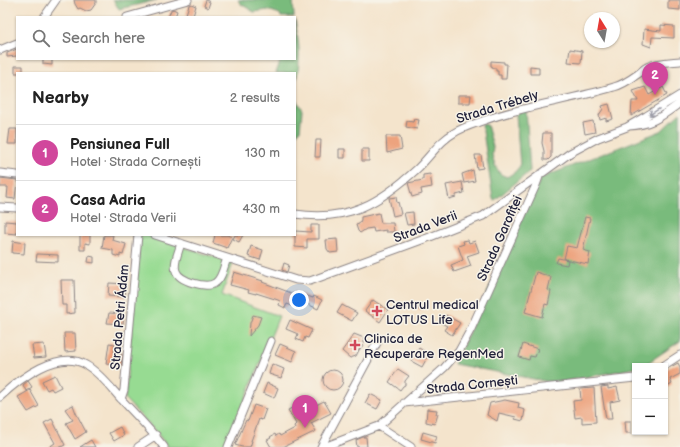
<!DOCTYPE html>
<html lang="en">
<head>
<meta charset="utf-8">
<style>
	body { margin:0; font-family:"Balsamiq Sans",sans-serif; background:#f2f2f2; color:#222 }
	.controls { position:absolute; right:12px; bottom:12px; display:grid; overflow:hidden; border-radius:0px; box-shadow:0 1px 3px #0004 }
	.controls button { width:36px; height:36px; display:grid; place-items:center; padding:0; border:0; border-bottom:1px solid #e0e0e0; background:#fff; color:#222; font:20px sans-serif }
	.compass { position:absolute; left:584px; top:12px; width:36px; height:36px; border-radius:50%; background:#fff; box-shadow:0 1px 3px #0004; rotate:349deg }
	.you { position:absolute; left:299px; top:300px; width:14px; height:14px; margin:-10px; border:3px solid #fff; border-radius:50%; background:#1a73e8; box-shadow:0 0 0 6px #1a73e833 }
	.badge { display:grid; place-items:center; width:26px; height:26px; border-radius:50%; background:#0b8043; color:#fff; font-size:13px; font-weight:700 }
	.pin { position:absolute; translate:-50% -33px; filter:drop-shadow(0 1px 2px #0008) }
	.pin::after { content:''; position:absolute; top:21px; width:14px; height:12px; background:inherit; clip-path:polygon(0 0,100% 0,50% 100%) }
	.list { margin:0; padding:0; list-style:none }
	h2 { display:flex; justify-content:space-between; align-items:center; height:52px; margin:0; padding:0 16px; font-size:17px }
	h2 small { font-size:13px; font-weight:400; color:#767676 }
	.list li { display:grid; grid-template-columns:26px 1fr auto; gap:12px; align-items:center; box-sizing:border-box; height:56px; padding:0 16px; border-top:1px solid #e0e0e0 }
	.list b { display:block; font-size:15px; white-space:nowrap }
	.list p { margin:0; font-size:13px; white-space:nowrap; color:#767676 }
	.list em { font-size:13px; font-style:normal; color:#767676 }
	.icon { flex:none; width:22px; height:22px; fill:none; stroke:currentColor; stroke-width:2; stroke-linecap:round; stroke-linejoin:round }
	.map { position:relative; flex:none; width:680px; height:447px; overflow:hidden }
	.search { position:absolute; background:#fff; box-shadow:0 1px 3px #0004; left:16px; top:16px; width:280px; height:44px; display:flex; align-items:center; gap:10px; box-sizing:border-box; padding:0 14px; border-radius:0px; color:#767676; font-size:15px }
	.panel { position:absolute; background:#fff; box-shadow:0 1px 3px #0004; left:16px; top:72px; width:280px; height:164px; border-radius:0px }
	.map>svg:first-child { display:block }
	.green { fill:#97db92; stroke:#5c7e66 }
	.forest { fill:#79bb7c; stroke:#4e6e5c }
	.building { fill:#eda37e }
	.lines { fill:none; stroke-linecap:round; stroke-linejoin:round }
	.minor-casing { stroke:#8b8384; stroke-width:9 }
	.minor { stroke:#fff; stroke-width:7 }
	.oneway { stroke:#9c9ca7 }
	.poi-dot { fill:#d1495b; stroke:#f7f3e8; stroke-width:1.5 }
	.labels { text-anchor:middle; stroke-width:3; stroke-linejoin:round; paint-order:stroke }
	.street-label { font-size:13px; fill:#22223b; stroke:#f7f3e8 }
	.poi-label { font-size:13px; fill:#22223b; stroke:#f7f3e8; text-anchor:start }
</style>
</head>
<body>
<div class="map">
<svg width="680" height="447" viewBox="0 0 680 447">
	<rect width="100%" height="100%" fill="#f7f3e8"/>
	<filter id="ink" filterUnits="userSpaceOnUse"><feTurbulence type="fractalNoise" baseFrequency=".025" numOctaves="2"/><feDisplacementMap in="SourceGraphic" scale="8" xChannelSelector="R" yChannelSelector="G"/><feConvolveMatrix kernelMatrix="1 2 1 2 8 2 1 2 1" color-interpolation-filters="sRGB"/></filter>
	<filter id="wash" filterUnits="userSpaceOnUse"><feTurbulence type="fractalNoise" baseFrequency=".012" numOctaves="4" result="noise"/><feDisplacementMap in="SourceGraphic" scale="16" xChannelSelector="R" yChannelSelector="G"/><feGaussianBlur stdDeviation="0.9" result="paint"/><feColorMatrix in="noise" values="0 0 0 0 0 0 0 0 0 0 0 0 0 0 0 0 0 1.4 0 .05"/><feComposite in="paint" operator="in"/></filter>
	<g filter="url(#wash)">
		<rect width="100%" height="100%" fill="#f4e4cc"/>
		<!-- green -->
		<path class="green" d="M143,235H146L233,263L222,295L279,316L226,447H168L157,433L125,399L140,237Z"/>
		<!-- forest -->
		<path class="forest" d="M113,0H157L119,9Z
			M238,0H293L294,17H281L280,14L268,10L254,12L241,4Z
			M295,20C299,43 302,61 295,83V73H276L281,59H295Z
			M295,98L302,110L300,131L295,135Z
			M526,108L530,171L495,200L493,199L482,124L487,125L493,147L492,155L495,165L500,174L507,177L515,172L520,166L516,114Z
			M680,113V341L643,366H635V368L555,383L454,364L541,178L661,131Z"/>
		<g id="blocks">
			<!-- building -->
			<path class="building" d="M74,0H96V3L91,10L86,11L80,8L78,9L75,4Z
				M206,0L210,2L208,8L204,6Z
				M668,0H680V10L668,9Z
				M191,4L196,6L193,16L186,14L189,5Z
				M173,9L177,11L175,17H168L171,10Z
				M661,25L674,26V38L652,37L651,47L643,44L644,29L661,31Z
				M17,49V56L7,57V53Z
				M570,49L582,51L581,63L568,62Z
				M43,59H52V65L43,64Z
				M491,61L504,62V64H507L506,79H501V75H498V71H496V68H493V67L491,66Z
				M15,66H23V73H15Z
				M530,66L539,67V74H530Z
				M645,87L649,95L663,87L667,95L631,116L632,101H638L633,91Z
				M458,95H471L470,103H458Z
				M609,104L613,119L606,121V118L600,120L599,115L603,109L602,106Z
				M414,119L419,120L417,129L406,127L407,121L413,122Z
				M593,121L595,132L585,134L583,123Z
				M10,129H17V144H8Z
				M543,133H551V157L548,160H544V151L542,143Z
				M386,136H400L402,149L387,153Z
				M316,140H321L320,157H315Z
				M339,149H345V158H339Z
				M362,149H369V161H362Z
				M475,155H481L483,168L477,169Z
				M473,170L475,181L464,183L462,174Z
				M430,174L432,187L421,189L422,194L412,197L408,183L423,180V175Z
				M0,178L17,180L15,199L7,198L8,187H0Z
				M462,182L464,193L456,195V197L449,199L446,185Z
				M396,197L397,203L398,202L401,214L393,216L389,198Z
				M413,212L414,224L407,225L404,213Z
				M379,213L381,223H393L394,232H386V230L374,232L373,228L366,229L360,233L358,231L356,225L359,224L361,220V217Z
				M585,217L590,218L583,250L590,252L588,264L564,259L567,246L577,248Z
				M5,221L17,222V234L5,233Z
				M311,225H319V239H307V248L295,247V231L311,232Z
				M80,235H90V244L85,243V250H80Z
				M104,235H113L112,240L126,244L123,255L120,254V257L113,255V250L102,248Z
				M215,235H227L232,237L227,248L213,243Z
				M235,235H243L239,242L233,239Z
				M337,239L338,252L330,253L327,249L326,240Z
				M468,240L469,243L475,241L479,252L467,256L471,266L454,272L451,265L463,260L458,246L464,244L463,241Z
				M13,241L25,243L24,254L12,253Z
				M251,246L263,250L260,260L248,256Z
				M37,254L58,255V262L36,261Z
				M89,256L94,257V263L88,262Z
				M558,258L568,260L567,265L556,263Z
				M284,263L289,265L287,272L282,270Z
				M234,272L263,281L262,282L294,294L295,292L313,298L314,296L322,300L318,309L303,302L301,309L287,304L285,308L279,305L280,301L278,300L256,293V294L248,292L249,290L230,285Z
				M536,272L551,277L548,290L551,291L548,305L545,304L542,317L525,312Z
				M61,280H74L75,313L66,314V305H62Z
				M109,283L126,284L125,297L108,296Z
				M373,300L388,310L380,322L365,311Z
				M421,303L426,306L422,311L417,308Z
				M342,305L357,313L352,321L337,313Z
				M109,313L124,314L123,324L107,323Z
				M253,315L261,317L258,325L249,336L250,323Z
				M446,315L460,323L452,335L444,330L447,326L441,323Z
				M290,320L312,330L308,338L305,337L303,342L296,339L298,334L286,329Z
				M64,333H75L76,351L65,352Z
				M354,334L364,338V344L359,350L356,356L350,358L342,351Z
				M109,343L115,344L114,354H122L121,366L106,364Z
				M44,344L46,357L34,358L32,345Z
				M280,344L296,351L292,362L275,355Z
				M523,344L538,349L535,357L530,356L529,360L519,357Z
				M419,348L429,354L422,367L411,361Z
				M678,363L680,367V374L670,379L672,384L665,388V370Z
				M272,364L284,369L281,378L269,374Z
				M398,369L409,376L405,381V385L403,386L400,390L389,382Z
				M323 380a10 10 0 1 1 20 0a10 10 0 1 1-20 0Z
				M55,375L61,387L53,391L51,388L47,390L42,381Z
				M28,381L32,387L26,391L23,385Z
				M267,383L278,388L274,398L263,393Z
				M608,386V389L617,387L620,400L610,402L612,419H606L601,387Z
				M594,388L596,422L582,423V417L575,418L573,401L581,400L580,389Z
				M30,390L39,406L28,412L18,397Z
				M370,394L382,400L377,409L365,403Z
				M505,400L519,403L518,408L525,410L523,421L515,419L516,417L499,413L497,421L487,415L490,403Z
				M324,401L331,413L311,423L316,431L283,447H271L267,440L271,438L270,437L275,434L276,436L279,434L280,436L295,428L294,426L296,424L288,410L296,406L304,420L315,414L312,407Z
				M73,405L76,413L86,432L75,439L66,423L73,420L65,409Z
				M254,405L266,409L262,420L259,419L251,441H252L250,447H242L235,445L246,420L248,421Z
				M427,409L437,410L436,414H438L435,424L426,422Z
				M52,419L65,445L61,447H49L55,443L44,423Z
				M625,421H631V433H626Z
				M120,427L124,435L114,441L109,433Z
				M423,432L437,436L435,443L421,439Z
				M363,437H366L367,447H357L356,440Z
				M91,440L95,447H80Z"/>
		</g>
	</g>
	<g filter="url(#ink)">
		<use href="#blocks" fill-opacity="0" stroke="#8b8384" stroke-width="1"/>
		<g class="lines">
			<!-- minor casing -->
			<g class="minor-casing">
				<path id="minor" d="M44,17L56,0
					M127,17L188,0
					M0,50L17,43
					M629,126C652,125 662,116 680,103
					M0,173L17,175
					M0,207L17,208
					M295,214C348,222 380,203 417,169C430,157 439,141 454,133C463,127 474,124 485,120C527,105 571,100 614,87C622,85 631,79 638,74C641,72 644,68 647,67C657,62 670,62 680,61
					M155,235L296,280L310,281L430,237L483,216L570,153L598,138L627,127L646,116L680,95
					M181,243C179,251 173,263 176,271C179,281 206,289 215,283C222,279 224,266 227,258
					M663,366L680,355
					M0,397C20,378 59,349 86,365C100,373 111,388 121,399C136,415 151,430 164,447
					M121,399L124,390L138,235
					M404,403L635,378
					M379,426L411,447
					M138,447L156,435
					M228,447L271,341
					M321,447L378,341
					M324,447L379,426L444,368L459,351L471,329L536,185L540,174"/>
			</g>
			<!-- minor -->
			<use href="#minor" class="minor"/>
		</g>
		<!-- one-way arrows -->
		<defs><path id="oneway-shaft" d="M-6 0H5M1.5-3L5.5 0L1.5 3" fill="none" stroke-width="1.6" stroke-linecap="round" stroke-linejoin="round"/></defs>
		<use class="oneway" href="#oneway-shaft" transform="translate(654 112) rotate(148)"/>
	</g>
	<!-- markers -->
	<g class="poi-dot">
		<path d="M375 305h4v4h4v4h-4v4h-4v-4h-4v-4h4z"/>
		<path d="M353 339h4v4h4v4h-4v4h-4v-4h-4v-4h4z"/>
	</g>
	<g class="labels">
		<!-- street labels -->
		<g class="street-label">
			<text transform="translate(497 106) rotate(-17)" y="5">Strada Trébely</text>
			<text transform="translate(425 226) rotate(-21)" y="5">Strada Verii</text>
			<text transform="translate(499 238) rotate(-66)" y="5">Strada Garofiței</text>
			<text transform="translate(119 317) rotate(-85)" y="5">Strada Petri Ádám</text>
			<text transform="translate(472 384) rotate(-6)" y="5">Strada Cornești</text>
		</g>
		<!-- poi labels -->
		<g class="poi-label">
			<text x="386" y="309">Centrul medical<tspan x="386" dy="15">LOTUS Life</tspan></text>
			<text x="364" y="343">Clinica de<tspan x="364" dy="15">Recuperare RegenMed</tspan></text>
		</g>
	</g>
</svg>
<div class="controls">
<button>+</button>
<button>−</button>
</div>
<svg class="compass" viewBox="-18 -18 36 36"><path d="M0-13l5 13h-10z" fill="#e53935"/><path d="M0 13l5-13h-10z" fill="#767676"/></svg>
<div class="you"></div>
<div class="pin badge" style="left:305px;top:428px;background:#d1479c">1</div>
<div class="pin badge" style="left:655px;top:95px;background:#d1479c">2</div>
<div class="search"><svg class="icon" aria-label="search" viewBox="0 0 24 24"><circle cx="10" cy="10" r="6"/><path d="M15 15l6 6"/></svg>Search here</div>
<section class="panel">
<h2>Nearby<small>2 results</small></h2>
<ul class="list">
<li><span class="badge" style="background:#d1479c">1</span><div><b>Pensiunea Full</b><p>Hotel · Strada Cornești</p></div><em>130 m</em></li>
<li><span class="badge" style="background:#d1479c">2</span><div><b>Casa Adria</b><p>Hotel · Strada Verii</p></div><em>430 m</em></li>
</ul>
</section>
</div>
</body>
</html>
